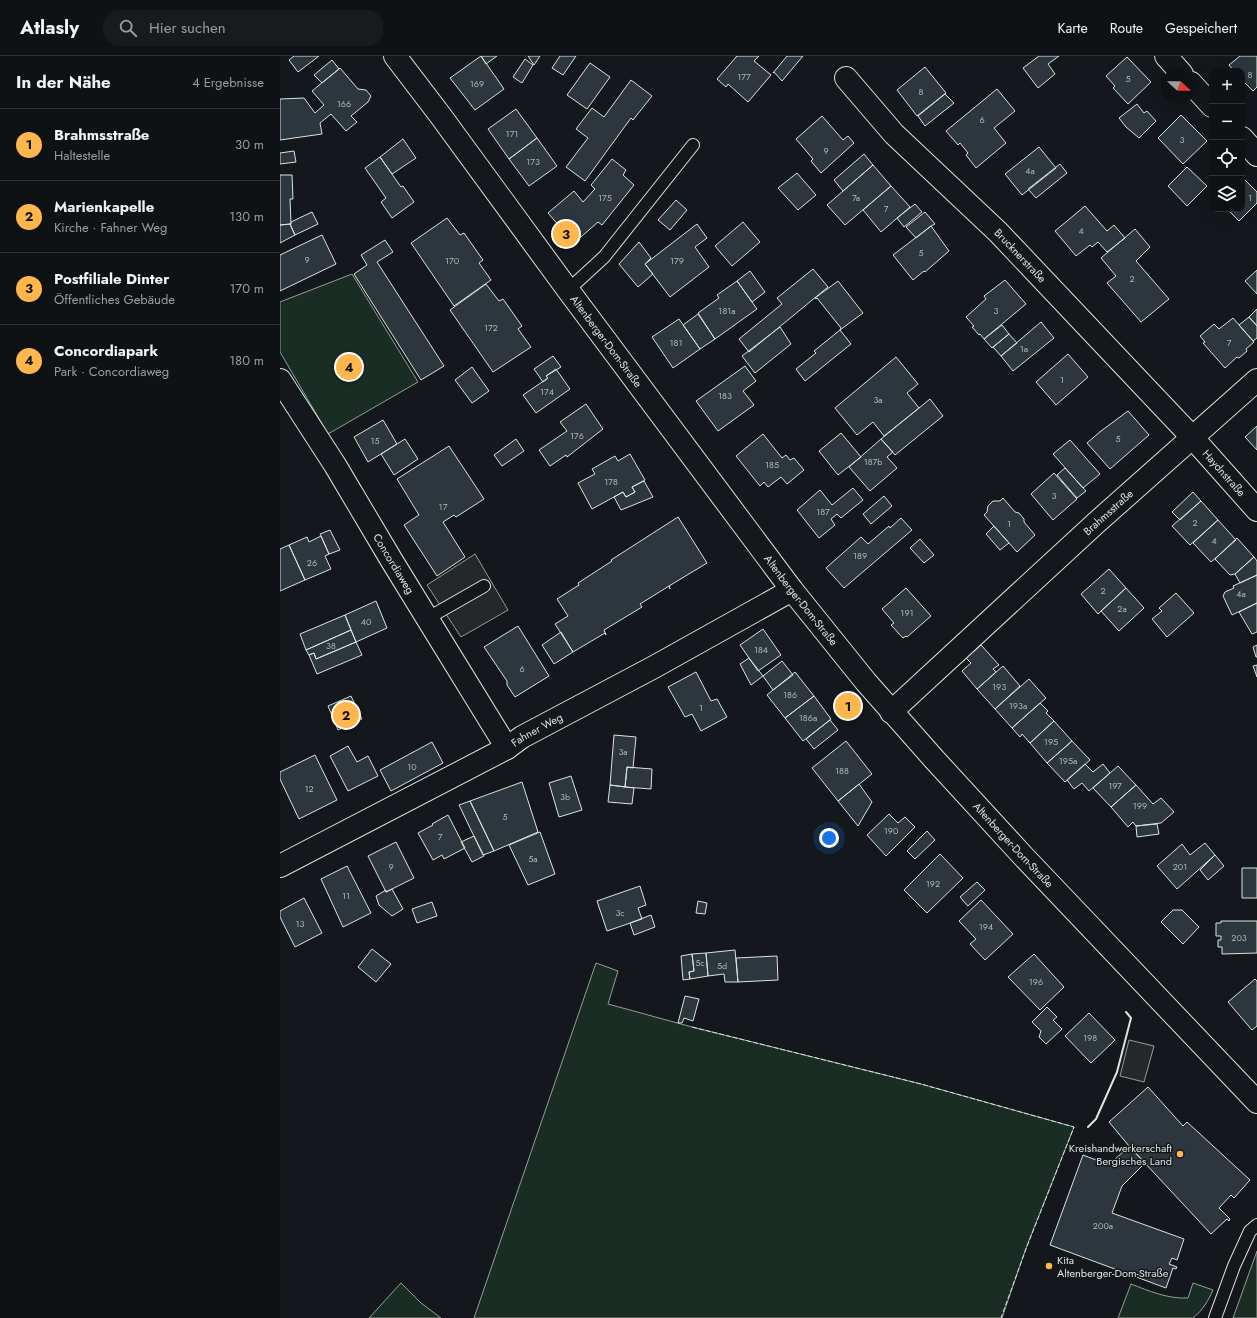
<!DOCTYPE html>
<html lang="de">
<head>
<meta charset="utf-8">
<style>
	body { margin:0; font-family:Jost,sans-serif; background:#181b1e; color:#f1f3f6 }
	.controls { position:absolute; right:12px; top:12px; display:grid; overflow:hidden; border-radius:8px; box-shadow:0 4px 16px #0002 }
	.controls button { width:36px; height:36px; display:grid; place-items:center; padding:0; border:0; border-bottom:1px solid #2f3234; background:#0f1215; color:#f1f3f6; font:20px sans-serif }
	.compass { position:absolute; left:881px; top:12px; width:36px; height:36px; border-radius:50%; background:#0f1215; box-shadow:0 4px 16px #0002; rotate:112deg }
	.you { position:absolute; left:549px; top:782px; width:14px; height:14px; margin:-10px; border:3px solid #fff; border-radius:50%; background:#1a73e8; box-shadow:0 0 0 6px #1a73e833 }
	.badge { display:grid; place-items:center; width:26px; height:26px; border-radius:50%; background:#ffb74d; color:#111; font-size:13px; font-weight:700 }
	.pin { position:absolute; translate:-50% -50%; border:2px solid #fff; box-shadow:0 1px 4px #0006 }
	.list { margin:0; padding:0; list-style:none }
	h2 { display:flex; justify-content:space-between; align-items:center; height:52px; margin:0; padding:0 16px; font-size:17px }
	h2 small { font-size:13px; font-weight:400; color:#9b9ea0 }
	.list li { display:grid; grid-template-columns:26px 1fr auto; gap:12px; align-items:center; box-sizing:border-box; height:72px; padding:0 16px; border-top:1px solid #2f3234 }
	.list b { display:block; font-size:15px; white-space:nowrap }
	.list p { margin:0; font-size:13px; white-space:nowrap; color:#9b9ea0 }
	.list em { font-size:13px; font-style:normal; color:#9b9ea0 }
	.icon { flex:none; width:22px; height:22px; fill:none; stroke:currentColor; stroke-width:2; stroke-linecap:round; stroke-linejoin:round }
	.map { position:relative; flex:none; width:977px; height:1262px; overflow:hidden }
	header { display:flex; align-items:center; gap:24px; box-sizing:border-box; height:56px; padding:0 20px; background:#0f1215; border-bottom:1px solid #2f3234 }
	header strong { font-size:19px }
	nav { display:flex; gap:22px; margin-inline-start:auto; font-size:14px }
	.search { width:280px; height:36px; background:#181b1e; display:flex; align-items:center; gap:10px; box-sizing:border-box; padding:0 14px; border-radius:16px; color:#9b9ea0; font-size:15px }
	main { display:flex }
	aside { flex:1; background:#0f1215 }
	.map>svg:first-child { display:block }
	.green { fill:#1a2d24; stroke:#939e99 }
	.parking { fill:#24282b; stroke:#939e99 }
	.building { fill:#2c363c; stroke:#d8e6dc }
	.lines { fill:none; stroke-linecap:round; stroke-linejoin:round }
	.service-casing { stroke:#d8e6dc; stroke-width:14 }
	.minor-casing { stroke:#d8e6dc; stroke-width:24 }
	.secondary-casing { stroke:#d8e6dc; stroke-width:24 }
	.service { stroke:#14181c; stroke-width:12 }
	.minor { stroke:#14181c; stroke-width:22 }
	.secondary { stroke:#14181c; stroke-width:22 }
	.fence { stroke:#d8e6dc; stroke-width:1; stroke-dasharray:5 2; stroke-linecap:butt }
	.wall { stroke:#d8e6dc; stroke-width:2 }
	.poi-dot { fill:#ffb74d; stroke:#14181c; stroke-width:1.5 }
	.labels { text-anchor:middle; stroke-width:3; stroke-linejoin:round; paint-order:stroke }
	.number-label { font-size:9px; fill:#adbab4 }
	.street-label { font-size:11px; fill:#d8e6dc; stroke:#14181c }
	.poi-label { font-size:11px; fill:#d8e6dc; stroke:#14181c; text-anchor:end }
</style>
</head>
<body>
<header>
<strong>Atlasly</strong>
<div class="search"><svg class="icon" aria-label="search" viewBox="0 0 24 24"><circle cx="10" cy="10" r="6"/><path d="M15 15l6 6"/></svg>Hier suchen</div>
<nav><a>Karte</a><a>Route</a><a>Gespeichert</a></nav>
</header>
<main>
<aside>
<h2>In der Nähe<small>4 Ergebnisse</small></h2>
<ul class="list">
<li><span class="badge">1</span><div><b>Brahmsstraße</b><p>Haltestelle</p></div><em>30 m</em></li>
<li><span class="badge">2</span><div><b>Marienkapelle</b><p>Kirche · Fahner Weg</p></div><em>130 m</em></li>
<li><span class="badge">3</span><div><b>Postfiliale Dinter</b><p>Öffentliches Gebäude</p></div><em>170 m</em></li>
<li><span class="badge">4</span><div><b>Concordiapark</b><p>Park · Concordiaweg</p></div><em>180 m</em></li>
</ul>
</aside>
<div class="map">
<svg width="977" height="1262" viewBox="0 0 977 1262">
	<rect width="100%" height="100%" fill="#14181c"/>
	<!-- green -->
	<path class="green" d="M72,218L138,326L48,378L0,296V246Z
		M316,907L338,915L328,948L412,971L641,1028L794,1071L746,1192L722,1262H194Z
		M977,1195V1262H953Z
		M121,1227L141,1247L161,1262H89Z
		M913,1227L933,1234C928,1245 923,1254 913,1262H838L851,1228C869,1235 888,1243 908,1242Z"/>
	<!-- parking -->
	<path class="parking" d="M195,498L228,554L181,581L147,529Z
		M849,984L874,990L864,1026L840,1020Z"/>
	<!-- building -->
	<path class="building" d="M14,0H39L18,16L9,4Z
		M201,0L224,33L195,54L170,22Z
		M201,0H217L206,8Z
		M248,0H260L254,9Z
		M280,0H296L283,19L272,12Z
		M457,0H479L474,5L491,19L468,46L448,28L446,31L437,23Z
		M507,0H523L502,25L494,16L493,17Z
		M759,0H779L768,8L775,18L758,32L743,12Z
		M960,0H977V31L973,35L962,24V15H954L949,9Z
		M847,1L871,26L848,48L833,32L835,30L826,20Z
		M245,3L253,9L242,27L233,21Z
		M52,4L59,13L42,27L34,19Z
		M310,7L330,21L307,53L287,39Z
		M645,11L666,37L637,60L617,34Z
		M60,12L78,33L86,34L91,40L88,46L71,60L77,66L66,75L51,58L40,67L42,78L0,84V43L24,42L35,57L44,49L32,35Z
		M351,24L372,40L353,64L351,62L305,125L286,111L308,82L296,73L312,52L324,61Z
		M717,33L735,55L714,72L726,87L696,112L686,99L688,97L680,87L678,89L666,75Z
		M665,38L674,47L645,70L638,60Z
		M857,48L864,57L867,55L876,65L859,82L846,71L839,62Z
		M236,53L257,82L229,103L208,73Z
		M901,59L927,85L903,108L878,82Z
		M542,60L563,84L568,80L574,87L541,117L531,105L533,103L516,83Z
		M257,82L277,110L249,130L229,103Z
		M123,83L136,102L112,118L100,101Z
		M759,91L776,112L742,139L725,118Z
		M14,95L16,106L0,108V97Z
		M584,98L593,109L563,135L554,124Z
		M100,101L121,131L123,130L134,146L112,162L101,146L106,142L85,112Z
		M332,103L346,114L343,119L354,129L322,169L318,166L294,187L268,157L294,135L303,146L315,133L311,129Z
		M780,108L787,117L756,142L748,133Z
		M593,109L611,130L565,169L547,149Z
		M907,111L927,130L907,150L888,130Z
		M517,117L536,139L518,154L498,132Z
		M0,119H12L13,143H10L11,168L0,169Z
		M962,121L977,136V147L959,165L947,153H962Z
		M611,130L630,151L601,176L583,154Z
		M396,144L407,154L390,174L378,164Z
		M635,148L642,156L624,171L617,162Z
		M805,150L827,175L834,169L845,182L827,196L818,186L812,191L810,189L796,200L775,175Z
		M32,156L38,168L15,179L10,168L11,166Z
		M645,156L655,168L651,170L636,182L626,171Z
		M167,162L180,179L184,177L203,204L199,207L211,224L174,250L131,187Z
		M463,166L480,186L452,210L435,190Z
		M10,168L15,179L0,187V169Z
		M417,168L427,182L415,191L429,211L390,241L365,208Z
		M651,170L669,195L645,216L644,215L633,224L613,199Z
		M855,173L870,191L856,205L889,243L861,266L827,227L836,220L821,202Z
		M42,179L56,208L0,235V199Z
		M105,184L113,196L97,206L164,310L141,324L74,218L87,209L81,199Z
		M359,186L371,202L365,208L373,218L358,231L339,208Z
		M533,213L548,231L469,296L459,283L502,248L497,242Z
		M977,214V238L965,225Z
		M470,215L485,236L472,246L457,225Z
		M725,224L746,248L704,283L700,278L699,279L692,271L694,270L686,261L706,243L704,240Z
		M457,225L477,253L435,283L418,257L439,242L437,239Z
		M558,225L583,257L560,274L561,272L537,242L536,243L535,242Z
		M206,228L219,245L223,243L242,270L238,273L251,291L213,316L170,254Z
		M977,253V270L969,261Z
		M418,258L435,283L420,293L403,269Z
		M969,261L977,270V282L973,285L959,269Z
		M953,262L974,286L966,293L967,295L959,302L957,301L945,312L923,287L925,286L920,280L934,268L939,273Z
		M399,263L420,293L393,312L372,281Z
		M761,266L774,282L733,315L721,300Z
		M722,269L729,278L712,292L704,283Z
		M500,271L511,288L475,317L462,300Z
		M560,274L571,288L525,325L516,313L536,297L534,295Z
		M729,278L737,287L721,300L713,291Z
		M788,298L808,321L776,349L756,326Z
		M273,300L281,311L266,320L268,322L263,326L254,313Z
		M616,301L638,328L627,337L639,352L604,380L593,366L577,379L555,352Z
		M465,310L476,325L463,335L474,349L438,375L416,345Z
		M192,311L209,335L192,347L175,324Z
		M276,313L290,333L256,357L243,339L268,322L266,320Z
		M650,343L663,360L615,399L601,383Z
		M306,348L323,373L287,401L286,399L270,410L259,394L287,375L280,366Z
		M848,355L869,379L830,413L807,387L821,375Z
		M103,364L117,388L88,406L74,381Z
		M977,370V394L965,381Z
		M561,377L581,401L558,419L539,395Z
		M483,378L502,402L506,399L510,404L514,402L524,414L507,428L501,421L488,431L484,426L480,430L456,400Z
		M125,383L138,403L114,419L101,398Z
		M236,383L244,395L222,410L214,399Z
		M601,383L613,396L607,401L617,412L590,435L569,411Z
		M790,384L820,418L803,432L773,398Z
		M169,390L204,443L176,461L174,459L163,466L185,501L157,520L124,469L139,459L117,423Z
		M350,398L365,424L352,431L355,436L346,441L343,436L312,453L298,427L315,418L312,413L335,400L338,405Z
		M785,412L806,435L797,442L777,419Z
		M774,417L797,443L773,464L751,438Z
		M364,425L373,441L341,454L334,441L343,436L346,441L355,436L352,431Z
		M573,432L583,444L561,462L557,458L551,463L555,469L539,482L517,454L540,434L552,449Z
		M913,436L921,445L900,464L892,456Z
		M604,440L612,450L591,468L583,458Z
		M723,442L735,456L739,457L744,463V466L755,479L737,496L704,459L707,456L708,450L713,445H720Z
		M921,445L938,464L910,489L892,470Z
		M398,461L427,507L389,530L390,533L389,530L360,548L362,551L324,574L326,579L325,577L293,596L275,568L288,560L277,543L299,529L298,527L332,505L331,504Z
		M621,462L632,474L564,532L546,512L581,481L588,488L609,470L610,472Z
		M938,464L956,484L931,506L913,487Z
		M714,470L729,487L720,494L706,478Z
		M50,474L60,494L49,498L40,478Z
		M41,480L49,498L45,500L51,513L25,524L9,489L27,481L29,486Z
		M957,482L974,501L955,518L950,519L935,503Z
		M640,483L654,499L644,507L630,492Z
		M9,489L25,524L0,535V493Z
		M974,501L977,505V519L960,527L955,518Z
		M829,513L846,532L818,558L801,538Z
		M977,519V547L952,559L943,540L945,536L954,532L953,530Z
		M626,532L651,560L627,581L626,580L623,582L611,569L614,567L602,553Z
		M846,532L864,552L839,575L821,555Z
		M896,537L914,557L887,581L872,563L882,555L879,552Z
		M96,545L107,572L76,586L65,559Z
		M977,547V576L972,578L959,556Z
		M65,559L71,574L26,594L20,578Z
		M238,570L269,620L235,641L227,629V625L204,591Z
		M483,573L501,599L478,615L460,589Z
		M71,574L76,586L36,603L34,597L29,599L26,594Z
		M281,576L293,596L274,608L262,589Z
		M76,586L82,599L37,618L29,599L34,597L36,603Z
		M701,589L719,609L713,613L716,616L697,633L682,615L691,607L686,602Z
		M977,589V601H976L973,591Z
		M469,602L483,620L471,629L460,608Z
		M502,605L513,619L493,634L483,620Z
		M977,609V621L973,610Z
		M723,610L740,630L715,653L697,633Z
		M416,616L431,645L437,643L447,661L421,675L412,658L405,661L388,631Z
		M515,616L534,640L505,662L487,639Z
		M749,623L766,642L732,672L715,653Z
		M71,640L82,663L58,674L48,650Z
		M534,640L551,663L523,685L505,662Z
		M760,647L768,655L766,657L774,665L750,687L742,678L740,681L732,672Z
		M550,664L558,674L534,693L526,683Z
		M774,665L792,685L767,707L750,687Z
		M334,679L356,681L353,712L347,711L345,731L330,729Z
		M566,685L592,718L558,745L532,712Z
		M792,685L810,704L785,726L767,707Z
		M152,686L163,707L111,735L100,714Z
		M68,690L77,706L88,700L98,720L68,735L50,700Z
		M35,699L57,744L19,763L0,723V716Z
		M805,708L813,716L823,708L830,717L809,735L802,727L794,733L787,724Z
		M838,710L856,729L831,751L813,732Z
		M347,711L372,713L371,733L345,731Z
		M291,720L302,754L279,761L269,727Z
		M242,726L258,776L214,795L190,745Z
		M579,728L592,746L578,770L558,745Z
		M330,729L354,732L352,748L328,746Z
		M856,729L873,748L881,742L894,756L881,767L856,770L853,766L848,771L831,751Z
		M190,745L214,795L203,799L179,749Z
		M609,758L618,767L625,761L635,771L606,800L587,779Z
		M168,759L185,792L164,803L162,799L153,804L138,777L153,769L152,768Z
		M877,768L879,778L857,781L856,770Z
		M647,775L655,784L635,803L627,795Z
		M260,776L275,818L248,829L229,789Z
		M194,780L204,800L192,806L181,786Z
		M116,786L134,822L106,836L88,800Z
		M925,787L935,799L897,833L877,810L902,788L910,799Z
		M660,798L683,822L647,857L624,834Z
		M935,799L944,810L928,824L920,814Z
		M67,810L91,857L63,871L41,823Z
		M962,812H977V842H962Z
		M697,826L705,834L688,850L680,841Z
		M360,830L366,849L358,852L362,863L327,875L317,845Z
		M112,833L123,853L112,860L99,849L96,840L106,834V836Z
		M24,842L42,877L15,891L0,861V855Z
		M701,844L733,878L705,904L690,888L696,883L679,865Z
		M418,845L427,847L425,858L416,857Z
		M152,846L157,860L137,867L132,853Z
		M893,854H902L919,871L903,888L881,866Z
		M371,859L375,871L354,879L350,867Z
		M941,865H977V897L942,898V891H938V884H941V880H936V867H941Z
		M92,893L111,908L96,926L78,911Z
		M455,894L458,926H445L444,918L428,920L426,897Z
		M426,897L428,920L410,923L409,916L414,915L412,898Z
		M412,898L414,915L409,916L410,923L403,924L401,900Z
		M754,898L784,931L760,954L728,921Z
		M497,900L498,924L458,926L456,902Z
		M975,923L977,925V970L972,974L948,946Z
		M405,940L419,943L413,965L404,962L402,967H398Z
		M767,951L777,961L773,964L782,973L766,988L759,981L761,975L752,966Z
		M809,957L835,984L811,1007L785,980Z
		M868,1031L903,1070L907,1066L970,1124L954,1142L951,1139L939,1152L950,1163L949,1165L947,1163L931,1178L849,1090L829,1066Z
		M849,1090L865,1107L842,1130L832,1157L904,1183L897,1204L892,1202L889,1208L897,1211L896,1213L893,1212L886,1232L770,1189L803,1099L829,1109Z"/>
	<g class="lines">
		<!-- service casing -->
		<g class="service-casing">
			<path id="service" d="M288,234L324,201L413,89
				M148,562L204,530
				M935,1262L954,1210L970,1175L977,1169"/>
		</g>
		<!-- minor casing -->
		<g class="minor-casing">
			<g id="minor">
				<path d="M886,0L902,18"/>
				<path id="s1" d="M566,22L614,78L718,176L912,381L977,454"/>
				<path d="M911,27L932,50"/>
				<path d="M962,82L977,99"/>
				<path id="s2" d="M0,324L55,409L112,505L227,692"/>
				<path id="s3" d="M611,656L816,467L977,324"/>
				<path id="s4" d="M0,810L227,692L242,681L374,611L512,534"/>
			</g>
		</g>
		<!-- secondary casing -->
		<g class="secondary-casing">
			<g id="secondary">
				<path id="s5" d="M115,0L160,59L288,234L512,534L586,626L654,703L744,801L977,1046"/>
			</g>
		</g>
		<!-- service -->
		<use href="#service" class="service"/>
		<!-- minor -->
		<use href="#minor" class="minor"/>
		<!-- secondary -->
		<use href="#secondary" class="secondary"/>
		<!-- fence -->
		<path class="fence" d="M412,971L641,1028L794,1071L746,1193L721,1262"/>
		<!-- wall -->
		<path class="wall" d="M808,1071L816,1063L837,1016L851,962L846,956"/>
	</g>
	<!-- markers -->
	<g class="poi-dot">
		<circle cx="900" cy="1098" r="4"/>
		<circle cx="769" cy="1210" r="4"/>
	</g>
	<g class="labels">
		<!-- number labels -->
		<g class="number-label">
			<text x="970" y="22">8</text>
			<text x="464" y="24">177</text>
			<text x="848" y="26">5</text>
			<text x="197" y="31">169</text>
			<text x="641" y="39">8</text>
			<text x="64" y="51">166</text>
			<text x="702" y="67">6</text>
			<text x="232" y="81">171</text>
			<text x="902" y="87">3</text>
			<text x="546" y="98">9</text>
			<text x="253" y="109">173</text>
			<text x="750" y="118">4a</text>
			<text x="325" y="145">175</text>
			<text x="576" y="145">7a</text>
			<text x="970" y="145">1</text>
			<text x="606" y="156">7</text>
			<text x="801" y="178">4</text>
			<text x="641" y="200">5</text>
			<text x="27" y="207">9</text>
			<text x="172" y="208">170</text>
			<text x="397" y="208">179</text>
			<text x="852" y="226">2</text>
			<text x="447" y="258">181a</text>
			<text x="716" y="258">3</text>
			<text x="211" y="275">172</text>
			<text x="396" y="290">181</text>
			<text x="949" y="290">7</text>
			<text x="744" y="296">1a</text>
			<text x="782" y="327">1</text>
			<text x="267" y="339">174</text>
			<text x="445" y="343">183</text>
			<text x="598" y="347">3a</text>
			<text x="297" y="383">176</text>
			<text x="838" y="386">5</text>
			<text x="95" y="388">15</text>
			<text x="593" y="409">187b</text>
			<text x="492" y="412">185</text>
			<text x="331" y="429">178</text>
			<text x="774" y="443">3</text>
			<text x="163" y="454">17</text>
			<text x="543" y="459">187</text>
			<text x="915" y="470">2</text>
			<text x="729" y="471">1</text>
			<text x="934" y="488">4</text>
			<text x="580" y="503">189</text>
			<text x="32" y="510">26</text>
			<text x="823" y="538">2</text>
			<text x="961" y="541">4a</text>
			<text x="842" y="556">2a</text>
			<text x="627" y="560">191</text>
			<text x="86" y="569">40</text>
			<text x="51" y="593">38</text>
			<text x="481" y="597">184</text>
			<text x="242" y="616">6</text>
			<text x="719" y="634">193</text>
			<text x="510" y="642">186</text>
			<text x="738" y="653">193a</text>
			<text x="421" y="655">1</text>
			<text x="528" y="665">186a</text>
			<text x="771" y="689">195</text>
			<text x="343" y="699">3a</text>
			<text x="788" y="708">195a</text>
			<text x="132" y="714">10</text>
			<text x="562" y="718">188</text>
			<text x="835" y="733">197</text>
			<text x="29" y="736">12</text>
			<text x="285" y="744">3b</text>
			<text x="860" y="753">199</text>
			<text x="225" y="764">5</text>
			<text x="611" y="778">190</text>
			<text x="160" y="784">7</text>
			<text x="253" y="806">5a</text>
			<text x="111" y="814">9</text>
			<text x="900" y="814">201</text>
			<text x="653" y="831">192</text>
			<text x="66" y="843">11</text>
			<text x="340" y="860">3c</text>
			<text x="20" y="871">13</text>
			<text x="706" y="874">194</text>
			<text x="959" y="885">203</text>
			<text x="420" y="910">5c</text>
			<text x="442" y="913">5d</text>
			<text x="756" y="929">196</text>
			<text x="810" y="985">198</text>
			<text x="823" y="1173">200a</text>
		</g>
		<!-- street labels -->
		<g class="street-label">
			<text dy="4" stroke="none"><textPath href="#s1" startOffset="249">Brucknerstraße</textPath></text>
			<text dy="4" stroke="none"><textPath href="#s5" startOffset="355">Altenberger-Dom-Straße</textPath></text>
			<text dy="4" stroke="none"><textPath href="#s1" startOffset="547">Haydnstraße</textPath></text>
			<text dy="4" stroke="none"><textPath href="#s3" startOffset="295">Brahmsstraße</textPath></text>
			<text dy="4" stroke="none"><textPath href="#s2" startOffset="216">Concordiaweg</textPath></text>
			<text dy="4" stroke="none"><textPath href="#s5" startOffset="679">Altenberger-Dom-Straße</textPath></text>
			<text dy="4" stroke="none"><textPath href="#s4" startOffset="291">Fahner Weg</textPath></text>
			<text dy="4" stroke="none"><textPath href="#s5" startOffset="1003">Altenberger-Dom-Straße</textPath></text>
		</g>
		<!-- poi labels -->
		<g class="poi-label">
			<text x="892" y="1096">Kreishandwerkerschaft<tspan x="892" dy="13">Bergisches Land</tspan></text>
			<text x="777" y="1208" text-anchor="start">Kita<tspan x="777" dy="13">Altenberger-Dom-Straße</tspan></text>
		</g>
	</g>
</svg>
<div class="controls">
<button>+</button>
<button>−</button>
<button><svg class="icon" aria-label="locate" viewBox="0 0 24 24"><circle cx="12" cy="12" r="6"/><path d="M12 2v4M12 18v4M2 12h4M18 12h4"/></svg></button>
<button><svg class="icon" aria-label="layers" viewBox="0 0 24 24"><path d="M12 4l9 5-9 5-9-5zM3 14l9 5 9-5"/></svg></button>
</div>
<svg class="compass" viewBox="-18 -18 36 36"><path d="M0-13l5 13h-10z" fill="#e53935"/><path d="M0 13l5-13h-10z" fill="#9b9ea0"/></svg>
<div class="you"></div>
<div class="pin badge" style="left:568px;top:650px">1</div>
<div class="pin badge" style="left:66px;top:659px">2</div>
<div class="pin badge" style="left:286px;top:178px">3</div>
<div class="pin badge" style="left:69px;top:311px">4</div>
</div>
</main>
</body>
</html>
